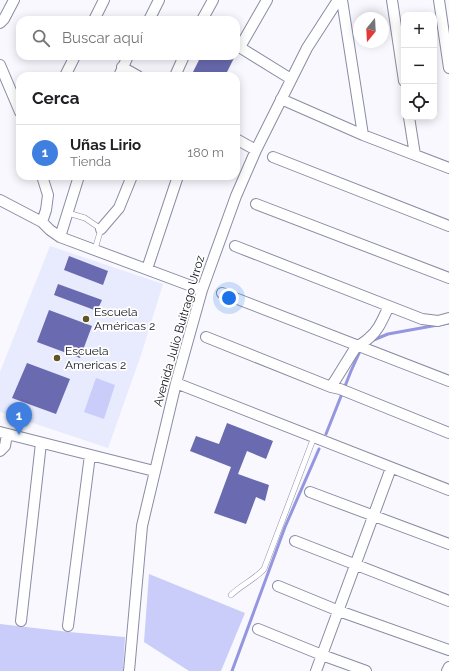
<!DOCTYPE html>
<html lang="es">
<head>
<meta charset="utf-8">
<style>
	body { margin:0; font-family:Raleway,sans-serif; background:#f6f6f6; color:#202124 }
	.controls { position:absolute; right:12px; top:12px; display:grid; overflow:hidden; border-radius:8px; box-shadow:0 2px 10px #0003 }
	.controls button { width:36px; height:36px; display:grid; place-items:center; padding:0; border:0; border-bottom:1px solid #e0e0e0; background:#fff; color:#202124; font:20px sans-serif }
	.compass { position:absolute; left:353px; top:12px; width:36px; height:36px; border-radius:50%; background:#fff; box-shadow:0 2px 10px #0003; rotate:198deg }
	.you { position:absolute; left:229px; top:298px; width:14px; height:14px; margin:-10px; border:3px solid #fff; border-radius:50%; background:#1a73e8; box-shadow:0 0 0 6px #1a73e833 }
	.badge { display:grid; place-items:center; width:26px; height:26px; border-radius:50%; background:#ea580c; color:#fff; font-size:13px; font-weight:700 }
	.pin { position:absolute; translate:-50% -33px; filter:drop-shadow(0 1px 2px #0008) }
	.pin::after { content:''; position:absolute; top:21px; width:14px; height:12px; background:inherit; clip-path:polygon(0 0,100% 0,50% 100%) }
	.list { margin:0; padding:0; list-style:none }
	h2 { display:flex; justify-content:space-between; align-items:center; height:52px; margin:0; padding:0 16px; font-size:17px }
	h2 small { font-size:13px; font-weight:400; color:#757577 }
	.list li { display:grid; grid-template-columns:26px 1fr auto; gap:12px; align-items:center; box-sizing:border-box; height:56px; padding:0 16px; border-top:1px solid #e0e0e0 }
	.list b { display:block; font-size:15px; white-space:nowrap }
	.list p { margin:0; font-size:13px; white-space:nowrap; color:#757577 }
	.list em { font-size:13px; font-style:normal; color:#757577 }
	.icon { flex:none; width:22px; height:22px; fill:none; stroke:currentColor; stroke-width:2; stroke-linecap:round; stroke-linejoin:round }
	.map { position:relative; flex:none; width:449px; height:671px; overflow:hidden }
	.search { position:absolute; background:#fff; box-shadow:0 2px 10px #0003; left:16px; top:16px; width:224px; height:44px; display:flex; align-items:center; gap:10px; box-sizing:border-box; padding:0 14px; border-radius:12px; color:#757577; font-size:15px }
	.panel { position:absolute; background:#fff; box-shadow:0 2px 10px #0003; left:16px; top:72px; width:224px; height:108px; border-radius:12px }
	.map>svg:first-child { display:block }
	.built { fill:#e8eafe }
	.green { fill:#cacdfa }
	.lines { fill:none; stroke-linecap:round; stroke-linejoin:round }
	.stream { stroke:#9496df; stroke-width:3 }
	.building { fill:#696aaf }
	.lane-casing { stroke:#8a8ca4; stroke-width:6 }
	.street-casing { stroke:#8a8ca4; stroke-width:12 }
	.lane { stroke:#fff; stroke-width:5 }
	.street { stroke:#fff; stroke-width:10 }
	.poi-dot { fill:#615623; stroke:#fff; stroke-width:1.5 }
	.labels { text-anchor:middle; stroke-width:3.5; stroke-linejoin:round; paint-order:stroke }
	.poi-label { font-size:12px; fill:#14151e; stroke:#fff; text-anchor:start }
	.street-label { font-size:12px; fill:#14151e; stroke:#fff }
</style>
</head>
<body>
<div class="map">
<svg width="449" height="671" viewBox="0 0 449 671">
	<rect width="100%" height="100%" fill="#f8f8fe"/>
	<!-- built -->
	<path class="built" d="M50,246L163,284L141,355L108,448L0,412V372Z"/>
	<!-- green -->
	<path class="green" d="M96,378L115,385L104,419L84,412Z
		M149,574L245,613L221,671H189L144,642Z
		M0,624L69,632L125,637L123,671H0Z"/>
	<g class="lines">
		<!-- stream -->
		<path class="stream" d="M371,341L388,334L449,323
			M326,434L351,371L361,349
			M232,671L285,527L319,449"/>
	</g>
	<!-- building -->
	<path class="building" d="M201,56H235L225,76H191Z
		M69,256L108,271L103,285L64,270Z
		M58,284L102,300L97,311L54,295Z
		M49,310L92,326L80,358L37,342Z
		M27,363L70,379L56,414L12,398Z
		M227,423L273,441L266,459L247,451L238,474L269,485L265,501L256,497L246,524L214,513L231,467L190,451L196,436L219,444Z"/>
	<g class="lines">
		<!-- lane casing -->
		<g class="lane-casing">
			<path id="lane" d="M68,213L85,218L101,229L95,249
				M231,595C241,585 254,580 264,569L314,437"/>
		</g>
		<!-- street casing -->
		<g class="street-casing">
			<path id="street" d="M342,0L363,135
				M392,0L404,81
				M439,0L449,68
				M94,20L104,0
				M149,20L159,0
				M202,20L213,0
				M0,23L4,19L14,0
				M236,45L291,79
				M240,47L267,0
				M0,65L20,112
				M122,67L138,76
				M65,76L75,56
				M119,76L128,56
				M175,76L184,56
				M281,99L363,135L449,168
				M409,117L415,155
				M236,139L256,150
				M273,157L449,226
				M42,176L48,195L46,210L42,222
				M0,200L42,222L50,230L60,237L202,290
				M256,204L449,278
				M101,229L119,208L132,176
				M60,237L79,176
				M235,246L422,319L438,321L449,318
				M147,269L178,176
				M222,293L449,381
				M206,337L331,387L340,389L449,433
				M176,383L449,490
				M331,387L354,350C358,345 364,343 369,338C379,330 383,318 389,306
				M0,432L154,471
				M0,451L5,446L7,434
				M310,492L449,544
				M295,541L449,601
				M278,586L339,611L449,650
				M21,621L41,443
				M68,626L90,455
				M258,629L322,655L366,671
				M129,671L142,526L176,383L202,290L236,196L256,150L307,48L338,0
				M316,671L391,468
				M447,671L449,667"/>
		</g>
		<!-- lane -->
		<use href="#lane" class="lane"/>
		<!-- street -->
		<use href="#street" class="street"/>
	</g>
	<!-- markers -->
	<g class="poi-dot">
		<circle cx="86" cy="319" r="4"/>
		<circle cx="57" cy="358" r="4"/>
	</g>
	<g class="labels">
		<!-- poi labels -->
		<g class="poi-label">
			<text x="94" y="316">Escuela<tspan x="94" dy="14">Américas 2</tspan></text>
			<text x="65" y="355">Escuela<tspan x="65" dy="14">Americas 2</tspan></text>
		</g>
		<!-- street labels -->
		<g class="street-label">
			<text transform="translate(179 331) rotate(-74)" y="4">Avenida Julio Buitrago Urroz</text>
		</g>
	</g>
</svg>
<div class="controls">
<button>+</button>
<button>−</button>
<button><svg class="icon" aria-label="locate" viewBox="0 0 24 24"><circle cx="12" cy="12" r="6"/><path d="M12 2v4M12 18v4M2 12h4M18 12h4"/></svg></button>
</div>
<svg class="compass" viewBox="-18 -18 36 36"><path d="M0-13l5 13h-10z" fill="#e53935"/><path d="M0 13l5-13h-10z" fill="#757577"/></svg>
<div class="you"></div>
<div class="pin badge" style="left:19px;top:435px;background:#3f7fe0">1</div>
<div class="search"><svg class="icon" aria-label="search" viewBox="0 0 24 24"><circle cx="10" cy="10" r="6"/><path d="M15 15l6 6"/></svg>Buscar aquí</div>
<section class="panel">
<h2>Cerca<small></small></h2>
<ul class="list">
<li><span class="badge" style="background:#3f7fe0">1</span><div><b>Uñas Lirio</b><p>Tienda</p></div><em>180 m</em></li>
</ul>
</section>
</div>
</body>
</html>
